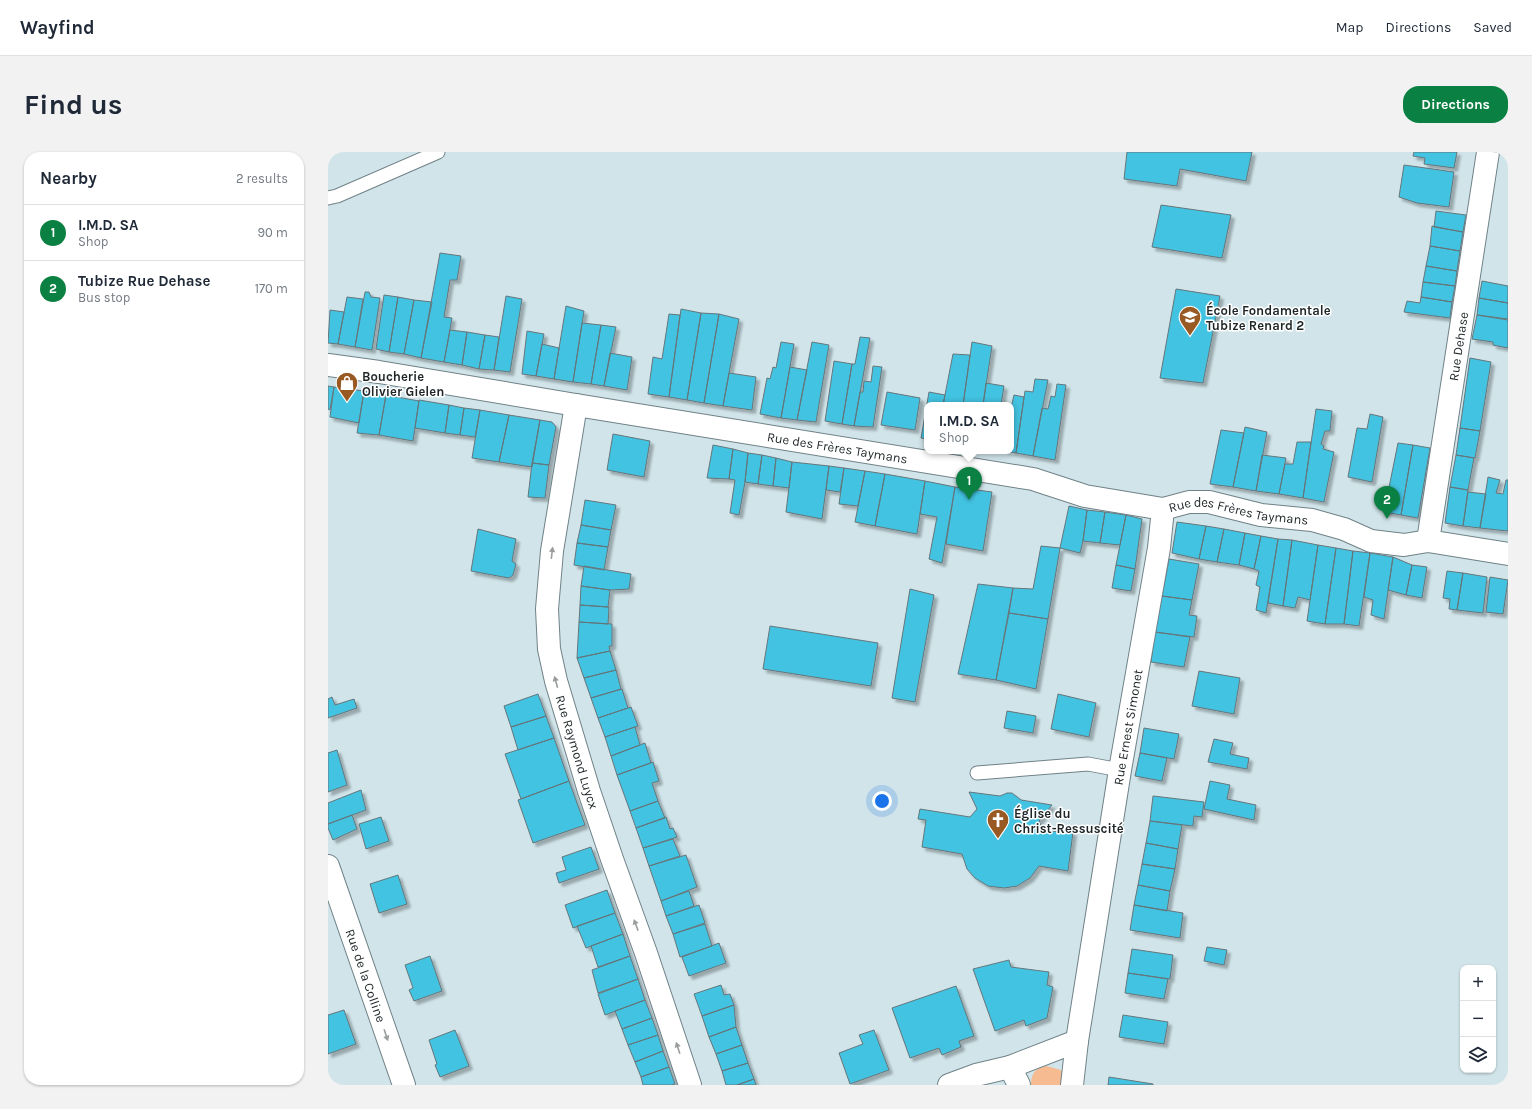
<!DOCTYPE html>
<html lang="en">
<head>
<meta charset="utf-8">
<style>
	body { margin:0; font-family:Karla,sans-serif; background:#f2f2f3; color:#1f2937 }
	.controls { position:absolute; right:12px; bottom:12px; display:grid; overflow:hidden; border-radius:8px; box-shadow:0 1px 3px #0004 }
	.controls button { width:36px; height:36px; display:grid; place-items:center; padding:0; border:0; border-bottom:1px solid #e0e1e3; background:#fff; color:#1f2937; font:20px sans-serif }
	.you { position:absolute; left:554px; top:649px; width:14px; height:14px; margin:-10px; border:3px solid #fff; border-radius:50%; background:#1a73e8; box-shadow:0 0 0 6px #1a73e833 }
	.badge { display:grid; place-items:center; width:26px; height:26px; border-radius:50%; background:#0b8043; color:#fff; font-size:13px; font-weight:700 }
	.pin { position:absolute; translate:-50% -33px; filter:drop-shadow(0 1px 2px #0008) }
	.pin::after { content:''; position:absolute; top:21px; width:14px; height:12px; background:inherit; clip-path:polygon(0 0,100% 0,50% 100%) }
	.popup { position:absolute; left:596px; top:250px; width:90px; height:52px; box-sizing:border-box; display:grid; place-content:center; border-radius:8px; background:#fff; filter:drop-shadow(0 1px 3px #0005); font-size:13px; white-space:nowrap; color:#747a83 }
	.popup b { font-size:15px; color:#1f2937 }
	.popup::after { content:''; position:absolute; left:50%; top:100%; margin-left:-8px; border:8px solid transparent; border-top-color:#fff }
	.list { margin:0; padding:0; list-style:none }
	h2 { display:flex; justify-content:space-between; align-items:center; height:52px; margin:0; padding:0 16px; font-size:17px }
	h2 small { font-size:13px; font-weight:400; color:#747a83 }
	.list li { display:grid; grid-template-columns:26px 1fr auto; gap:12px; align-items:center; box-sizing:border-box; height:56px; padding:0 16px; border-top:1px solid #e0e1e3 }
	.list b { display:block; font-size:15px; white-space:nowrap }
	.list p { margin:0; font-size:13px; white-space:nowrap; color:#747a83 }
	.list em { font-size:13px; font-style:normal; color:#747a83 }
	.icon { flex:none; width:22px; height:22px; fill:none; stroke:currentColor; stroke-width:2; stroke-linecap:round; stroke-linejoin:round }
	.map { position:relative; flex:none; width:1180px; height:933px; overflow:hidden; border-radius:16px }
	header { display:flex; align-items:center; gap:24px; box-sizing:border-box; height:56px; padding:0 20px; background:#fff; border-bottom:1px solid #e0e1e3 }
	header strong { font-size:19px }
	nav { display:flex; gap:22px; margin-inline-start:auto; font-size:14px }
	.intro { display:flex; align-items:center; justify-content:space-between; box-sizing:border-box; height:96px; padding:0 24px }
	h1 { margin:0; font-size:28px }
	.button { padding:10px 18px; border-radius:16px; background:#0b8043; color:#fff; font-size:14px; font-weight:700 }
	main { display:flex; gap:24px; padding:0 24px }
	aside { flex:1; background:#fff; border-radius:16px; box-shadow:0 1px 3px #0004 }
	.map>svg:first-child { display:block }
	.green { fill:#f6bb90 }
	.building { fill:#43c3e1; stroke:#64767b; filter:url(#shadow) }
	.lines { fill:none; stroke-linecap:round; stroke-linejoin:round }
	.lane-casing { stroke:#708287; stroke-width:15 }
	.street-casing { stroke:#708287; stroke-width:24 }
	.secondary-casing { stroke:#708287; stroke-width:24 }
	.lane { stroke:#fff; stroke-width:13 }
	.street { stroke:#fff; stroke-width:22 }
	.secondary { stroke:#fff; stroke-width:22 }
	.oneway { fill:#9a9d9e }
	.labels { text-anchor:middle; stroke-width:3; stroke-linejoin:round; paint-order:stroke }
	.poi-label { font-size:13px; font-weight:bold; fill:#1e2527; stroke:#fff; text-anchor:start }
	.street-label { font-size:13px; fill:#1e2527; stroke:#fff }
</style>
</head>
<body>
<header>
<strong>Wayfind</strong>
<nav><a>Map</a><a>Directions</a><a>Saved</a></nav>
</header>
<div class="intro"><h1>Find us</h1><a class="button">Directions</a></div>
<main>
<aside>
<h2>Nearby<small>2 results</small></h2>
<ul class="list">
<li><span class="badge">1</span><div><b>I.M.D. SA</b><p>Shop</p></div><em>90 m</em></li>
<li><span class="badge">2</span><div><b>Tubize Rue Dehase</b><p>Bus stop</p></div><em>170 m</em></li>
</ul>
</aside>
<div class="map">
<svg width="1180" height="933" viewBox="0 0 1180 933">
	<defs>
		<filter id="shadow"><feDropShadow dx="3.5" dy="3.5" stdDeviation="1" flood-color="#0004"/></filter>
	</defs>
	<rect width="100%" height="100%" fill="#d0e4e9"/>
	<!-- green -->
	<path class="green" d="M718,914C733,918 738,917 740,933H703C703,922 707,916 718,914Z"/>
	<!-- building -->
	<path class="building" d="M799,0H924L918,29L852,17L849,34L796,27Z
		M1086,0H1129L1126,16L1096,12L1097,6L1085,4Z
		M1076,13L1126,20L1121,55L1089,51L1071,45Z
		M833,53L903,63L894,106L824,95Z
		M1108,59L1138,63L1135,80L1106,75Z
		M1104,74L1135,80L1132,99L1102,94Z
		M1102,94L1132,99L1129,119L1098,114Z
		M112,101L133,104L129,128H122L116,165L124,166L116,210L93,206Z
		M1098,114L1129,119L1127,134L1095,130Z
		M1154,129L1180,134V151L1151,146Z
		M1095,130L1127,134L1124,150L1093,145Z
		M848,137L892,144L875,231L832,226Z
		M37,140H41L43,145L52,146L44,198L27,195Z
		M56,143L70,145L61,200L48,197Z
		M178,144L194,147L182,220L166,218Z
		M19,145L35,147L27,195L10,192Z
		M70,145L86,148L76,202L61,200Z
		M1093,145L1124,150L1122,166L1076,160L1079,149L1092,151Z
		M1151,146L1180,151V167L1149,163Z
		M86,148L104,150L93,206L76,202Z
		M238,154L256,159L245,230L226,227Z
		M353,157L373,161L359,248L341,245Z
		M2,158L16,160L10,192L0,191Z
		M373,161L391,162L376,251L359,248Z
		M341,162L352,163L341,245L320,242L325,205L334,207Z
		M391,162L411,167L395,254L376,251Z
		M1149,163L1180,168V196L1165,193V190L1144,187Z
		M254,171L273,173L263,232L245,230Z
		M273,173L288,175L276,234L263,232Z
		M122,178L139,180L134,213L116,210Z
		M199,179L216,182L208,224L194,222Z
		M139,180L157,183L151,217L134,213Z
		M157,183L171,185L166,218L151,217Z
		M532,185L542,186L526,274L514,272L524,212H527Z
		M453,190L466,192L453,266L432,262L439,226L442,227L445,215L448,216Z
		M484,190L501,193L488,270L469,268Z
		M644,190L664,194L655,253H635Z
		M214,192L231,196L226,227L208,224Z
		M282,201L304,205L299,238L276,234Z
		M625,202L642,203L635,253H615Z
		M1142,206L1163,210L1152,279L1132,276Z
		M506,209L524,212L514,272L497,269Z
		M545,214L554,215L545,275L526,274L532,240H535L536,229L543,230Z
		M462,215L479,218L469,268L453,266Z
		M401,221L428,225L424,258L395,254Z
		M707,227L720,228L705,304L688,301L697,239L705,240Z
		M658,231L676,234L673,253H655Z
		M729,232L738,233L727,308L705,304L714,256L720,257L723,244L727,245Z
		M0,234L6,235L2,258L0,257Z
		M6,235L36,239L31,271L2,265Z
		M36,239L58,243L51,283L29,281Z
		M559,240L592,246L587,278L553,273Z
		M601,240L617,243L615,253H599V287L593,286Z
		M58,243L91,249L85,289L51,283Z
		M686,243L696,245L688,301L676,299H683V256Z
		M91,248L121,253L117,281L87,276Z
		M121,253L136,256L132,283L117,281Z
		M136,256L152,258L147,285L132,283Z
		M988,257L1004,259L1002,279H997L993,292L996,294L995,297L1006,300L996,350L975,346Z
		M152,258L181,263L171,310L144,306Z
		M1042,262L1055,265L1044,330L1020,325L1029,276L1039,277Z
		M181,263L212,268L204,315L171,310Z
		M212,268L224,270L228,275L221,313L204,311Z
		M917,275L939,280L928,339L905,335Z
		M1132,276L1152,279L1147,306L1128,303Z
		M893,278L916,281L905,335L882,332Z
		M285,282L322,289L316,325L279,318Z
		M969,290H983L975,346L951,342L957,312H965Z
		M1070,291L1085,293L1073,363L1056,360Z
		M385,293L405,297L401,327L379,326Z
		M1085,293L1102,296L1090,366L1073,363Z
		M405,297L420,301L417,330L411,363L402,361L407,328L401,327Z
		M420,301L434,303L430,332L417,330Z
		M434,303L448,306L445,334L430,332Z
		M934,303L958,306L951,342L928,339Z
		M1128,303L1146,306L1140,338L1122,335Z
		M448,306L464,310L461,336L445,334Z
		M464,310L501,314L494,367L458,360Z
		M204,311L221,313L217,346L200,345Z
		M501,314L516,316L512,340L498,338Z
		M516,316L537,319L530,354L511,352Z
		M537,319L557,322L547,374L527,370Z
		M557,322L597,329L589,382L547,374Z
		M1160,325L1172,328L1168,341L1175,342L1178,328H1180V379L1152,376Z
		M597,329L627,335L614,411L601,407L609,365L592,362Z
		M627,335L664,340L655,399L618,392Z
		M1122,335L1140,338L1135,374L1117,371Z
		M1140,340L1158,342L1152,376L1135,374Z
		M257,348L288,353L283,378L253,373Z
		M741,354L759,358L755,389L752,401L732,396Z
		M759,358L777,360L772,391L755,389Z
		M777,360L798,363L792,393L772,391Z
		M798,363L814,367L807,417L788,413Z
		M849,370L878,374L871,407L844,401Z
		M253,373L283,378L280,395L249,391Z
		M878,374L896,377L889,410L871,407Z
		M150,377L188,387L184,409L188,412L185,423L181,426L143,419Z
		M896,377L917,381L911,413L889,410Z
		M917,381L933,384L926,417L911,413Z
		M933,384L950,387L938,461L928,458L932,435L928,433L931,419L926,417Z
		M950,387L964,388L955,454L940,451Z
		M964,388L990,393L982,448L970,445L967,456L955,454Z
		M249,391L280,395L276,418L246,413Z
		M990,393L1008,396L997,472L979,469Z
		M713,394L732,396L720,467L681,461L685,436L705,437Z
		M1008,396L1025,399L1016,472H997Z
		M1025,399L1042,401L1031,474L1016,472Z
		M1042,401L1065,405L1056,467L1043,463L1045,448L1036,445Z
		M1065,405L1084,413L1078,443L1060,438Z
		M841,407L871,412L864,448L834,444Z
		M788,413L807,417L803,439L784,436Z
		M1084,413L1099,415L1094,446L1078,443Z
		M256,414L303,422L301,437L282,438L253,434Z
		M1119,419L1135,421L1129,458L1121,457L1122,447L1115,446Z
		M1135,421L1159,425L1155,461L1129,458Z
		M1162,425L1180,428L1175,462L1158,460Z
		M650,432L685,436L668,528L630,522Z
		M253,434L282,438L280,455L252,453Z
		M582,437L606,443L587,550L564,546Z
		M834,444L864,448L861,463L869,464L866,485L827,480Z
		M252,453L281,455L280,472L251,470Z
		M681,461L720,467L708,537L668,528Z
		M251,470L284,472V494H281L282,499L249,506Z
		M442,474L550,491L543,534L435,517Z
		M827,480L862,485L856,515L823,510Z
		M282,499L288,518L256,526L249,506Z
		M288,518L293,537L263,546L256,526Z
		M871,519L912,526L906,562L864,554Z
		M294,537L300,556L270,566L263,546Z
		M210,542L218,564L183,575L176,554Z
		M730,542L768,551L761,585L723,577Z
		M4,545L7,553L26,547L29,556L0,566V547Z
		M303,555L310,574L277,585L270,566Z
		M679,559L708,564L705,581L676,576Z
		M218,564L226,586L190,598L183,575Z
		M307,575L312,593L283,604L277,585Z
		M816,576L851,582L846,607L812,601Z
		M226,586L241,629L193,647L177,602Z
		M886,587L905,591L902,602L921,606L919,617L880,610Z
		M317,591L323,611L289,623L283,604Z
		M9,598L19,633L0,640V601Z
		M812,601L839,606L834,629L807,624Z
		M325,610L331,629L324,631L330,649L302,659L289,623Z
		M241,629L257,673L205,691L190,648Z
		M882,629L902,633L899,647L928,653L926,668L876,657Z
		M33,638L38,658L0,672V651Z
		M641,640L672,644L679,641H684L693,648L724,653L711,669L715,678L733,680V678L745,680L740,719L711,714L702,726L689,734L676,736L660,734L647,726L639,717L634,702L594,695L598,668L590,667L592,657L642,665L649,657Z
		M825,644L876,650L874,665L866,664L865,674L822,669Z
		M330,649L337,666L308,676L302,659Z
		M24,663L29,677L5,688L0,676V672Z
		M53,665L61,689L38,697L31,672Z
		M338,665L342,677L345,676L349,685L315,696L308,676Z
		M822,669L854,673L850,697L818,691Z
		M345,687L352,704L321,714L315,696Z
		M818,691L850,697L847,717L814,712Z
		M263,695L271,717L231,731L228,721L238,718L234,705Z
		M358,703L369,735L333,749L321,714Z
		M814,712L847,717L842,739L810,733Z
		M70,723L79,752L51,761L42,732Z
		M810,733L842,739L839,759L806,753Z
		M279,738L287,761L245,776L237,753Z
		M361,739L366,754L338,764L333,749Z
		M371,753L377,771L345,782L338,764Z
		M806,753L855,761L852,786L802,778Z
		M287,761L295,782L258,796L249,774Z
		M377,772L384,794L352,805L345,782Z
		M295,782L302,804L270,815L263,794Z
		M391,791L398,811L361,824L354,805Z
		M879,795L899,798L896,813L876,809Z
		M804,797L845,803L842,827L800,821Z
		M102,804L114,839L86,849L81,838L85,836L77,813Z
		M302,804L310,827L270,841L264,818Z
		M681,808L683,815L721,820L719,833L725,835L719,866L698,874L696,868L667,879L645,817Z
		M800,821L840,827L836,847L797,841Z
		M310,827L317,848L277,863L270,842Z
		M393,833L396,843L402,842L406,853L374,864L366,842Z
		M628,834L646,884L631,889L633,895L614,903L611,896L582,906L564,856Z
		M317,848L324,866L294,877L287,859Z
		M406,853L408,875L381,885L374,864Z
		M16,858L28,892L0,902V863Z
		M795,863L840,870L836,892L791,885Z
		M324,866L330,883L300,893L294,877Z
		M408,875L414,893L388,902L381,885Z
		M127,878L141,914L112,925L107,913L109,912L101,888Z
		M546,878L561,918L522,932L511,901L535,892L531,883Z
		M330,883L335,899L307,910L300,893Z
		M414,893L420,911L394,919L388,902Z
		M335,899L341,915L313,925L307,910Z
		M420,911L426,927L409,933H398L394,919Z
		M341,915L347,932L343,933H315L313,925Z
		M781,925L825,932V933H780Z
		M426,927L428,933H409Z"/>
	<g class="lines">
		<!-- lane casing -->
		<g class="lane-casing">
			<path id="lane" d="M0,46L9,44L110,0
				M649,621L760,612L792,618"/>
		</g>
		<!-- street casing -->
		<g class="street-casing">
			<g id="street">
				<path id="s1" d="M248,253L224,399L219,457L221,497L228,529L261,639L284,707L318,801L362,933"/>
				<path id="s2" d="M1100,389L1160,0"/>
				<path id="s3" d="M0,714L76,933"/>
				<path id="s4" d="M749,889L792,618L831,396L835,357"/>
				<path d="M682,915L691,933"/>
				<path d="M621,933L648,923L682,915L749,889L744,933"/>
			</g>
		</g>
		<!-- secondary casing -->
		<g class="secondary-casing">
			<g id="secondary">
				<path id="s5" d="M0,213L51,220L248,253L705,327L757,344L835,357L861,350H881L933,363L984,368L1016,377L1043,389L1076,393L1100,389L1180,402"/>
			</g>
		</g>
		<!-- lane -->
		<use href="#lane" class="lane"/>
		<!-- street -->
		<use href="#street" class="street"/>
		<!-- secondary -->
		<use href="#secondary" class="secondary"/>
	</g>
	<!-- one-way arrows -->
	<defs><path id="oneway-solid" d="M-6-.8H1V-3.2L6.5 0L1 3.2V.8H-6Z"/></defs>
	<g class="oneway">
		<use href="#oneway-solid" transform="translate(224 401) rotate(-83)"/>
		<use href="#oneway-solid" transform="translate(228 530) rotate(-105)"/>
		<use href="#oneway-solid" transform="translate(308 773) rotate(-110)"/>
		<use href="#oneway-solid" transform="translate(58 883) rotate(71)"/>
		<use href="#oneway-solid" transform="translate(350 896) rotate(-108)"/>
	</g>
	<!-- icons -->
	<defs>
		<g id="school-pin" transform="scale(1.15)"><path d="M0 17L-7.5 6A9.5 9.5 0 1 1 7.5 6Z" fill="#995922" stroke="#fff"/><path d="M0-5L7-2L0 1L-7-2ZM-4 1L0 2.5L4 1V4Q0 6-4 4Z" fill="#fff"/></g>
		<g id="shop-pin" transform="scale(1.15)"><path d="M0 17L-7.5 6A9.5 9.5 0 1 1 7.5 6Z" fill="#995922" stroke="#fff"/><path d="M-5-2.5h2.3a2.7 3.5 0 0 1 5.4 0H5L5.5 6h-11ZM-1.5-2.5h3a1.5 2.3 0 0 0-3 0Z" fill="#fff"/></g>
		<g id="church-pin" transform="scale(1.15)"><path d="M0 17L-7.5 6A9.5 9.5 0 1 1 7.5 6Z" fill="#995922" stroke="#fff"/><path d="M-1.2-6h2.4v3.5h3.3v2.4h-3.3V6h-2.4V-.1h-3.3v-2.4h3.3Z" fill="#fff"/></g>
	</defs>
	<g fill-rule="evenodd">
		<use href="#school-pin" x="862" y="165"/>
		<use href="#shop-pin" x="19" y="231"/>
		<use href="#church-pin" x="670" y="668"/>
	</g>
	<g class="labels">
		<!-- poi labels -->
		<g class="poi-label">
			<text x="878" y="163">École Fondamentale<tspan x="878" dy="15">Tubize Renard 2</tspan></text>
			<text x="34" y="229">Boucherie<tspan x="34" dy="15">Olivier Gielen</tspan></text>
			<text x="686" y="666">Église du<tspan x="686" dy="15">Christ-Ressuscité</tspan></text>
		</g>
		<!-- street labels -->
		<g class="street-label">
			<text dy="5" stroke="none"><textPath href="#s2" startOffset="197">Rue Dehase</textPath></text>
			<text dy="5" stroke="none"><textPath href="#s5" startOffset="516">Rue des Frères Taymans</textPath></text>
			<text dy="5" stroke="none"><textPath href="#s5" startOffset="925">Rue des Frères Taymans</textPath></text>
			<text dy="5" stroke="none"><textPath href="#s4" startOffset="318">Rue Ernest Simonet</textPath></text>
			<text dy="5" stroke="none"><textPath href="#s1" startOffset="353">Rue Raymond Luycx</textPath></text>
			<text dy="5" stroke="none"><textPath href="#s3" startOffset="116">Rue de la Colline</textPath></text>
		</g>
	</g>
</svg>
<div class="controls">
<button>+</button>
<button>−</button>
<button><svg class="icon" aria-label="layers" viewBox="0 0 24 24"><path d="M12 4l9 5-9 5-9-5zM3 14l9 5 9-5"/></svg></button>
</div>
<div class="you"></div>
<div class="pin badge" style="left:641px;top:348px">1</div>
<div class="popup"><b>I.M.D. SA</b>Shop</div>
<div class="pin badge" style="left:1059px;top:367px">2</div>
</div>
</main>
</body>
</html>
